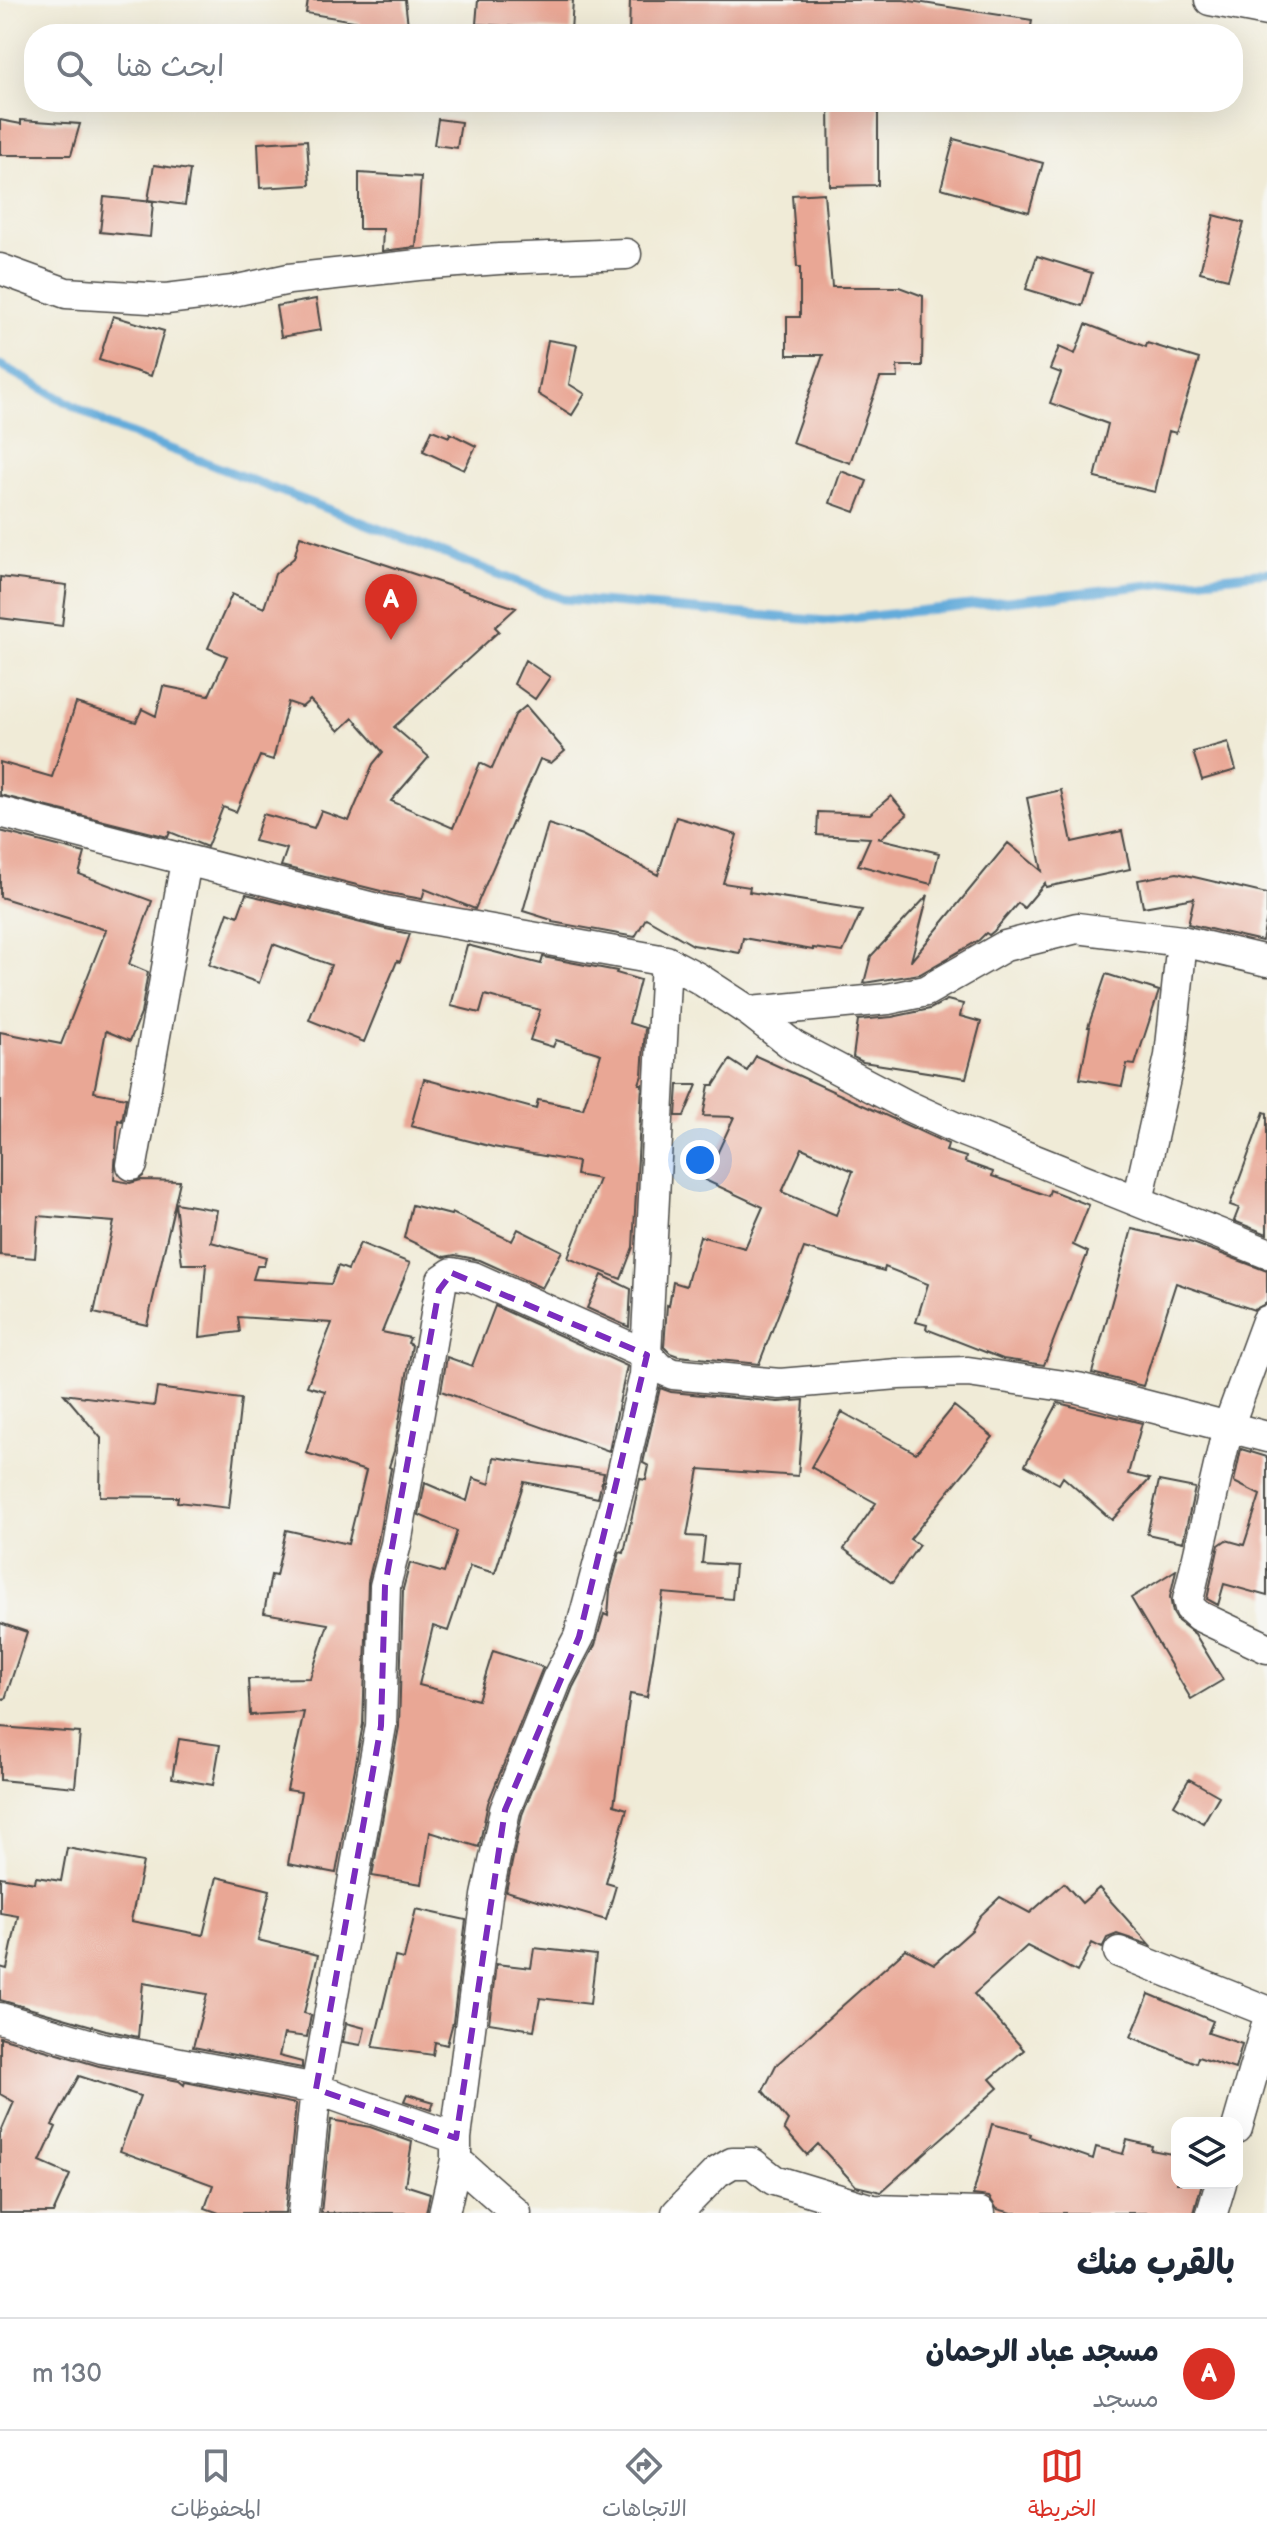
<!DOCTYPE html>
<html lang="ar">
<head>
<meta charset="utf-8">
<style>
	body { margin:0; font-family:"Balsamiq Sans","Playpen Sans Arabic",sans-serif; background:#f6f6f7; color:#1f2937; direction:rtl }
	.controls { position:absolute; right:24px; bottom:24px; display:grid; overflow:hidden; border-radius:16px; box-shadow:0 8px 32px #0002 }
	.controls button { width:72px; height:72px; display:grid; place-items:center; padding:0; border:0; border-bottom:2px solid #e0e1e3; background:#fff; color:#1f2937; font:40px sans-serif }
	.you { position:absolute; left:700px; top:1160px; width:28px; height:28px; margin:-20px; border:6px solid #fff; border-radius:50%; background:#1a73e8; box-shadow:0 0 0 12px #1a73e833 }
	.badge { display:grid; place-items:center; width:52px; height:52px; border-radius:50%; background:#d93025; color:#fff; font-size:26px; font-weight:700 }
	.pin { position:absolute; translate:-50% -66px; filter:drop-shadow(0 2px 4px #0008) }
	.pin::after { content:''; position:absolute; top:42px; width:28px; height:24px; background:inherit; clip-path:polygon(0 0,100% 0,50% 100%) }
	.list { margin:0; padding:0; list-style:none }
	h2 { display:flex; justify-content:space-between; align-items:center; height:104px; margin:0; padding:0 32px; font-size:34px }
	h2 small { font-size:26px; font-weight:400; color:#747a83 }
	.list li { display:grid; grid-template-columns:52px 1fr auto; gap:24px; align-items:center; box-sizing:border-box; height:112px; padding:0 32px; border-top:2px solid #e0e1e3 }
	.list b { display:block; font-size:30px; white-space:nowrap }
	.list p { margin:0; font-size:26px; white-space:nowrap; color:#747a83 }
	.list em { font-size:26px; font-style:normal; color:#747a83 }
	.icon { flex:none; width:44px; height:44px; fill:none; stroke:currentColor; stroke-width:2; stroke-linecap:round; stroke-linejoin:round }
	.map { position:relative; flex:none; width:1267px; height:2213px; overflow:hidden; direction:ltr }
	.search { position:absolute; background:#fff; box-shadow:0 8px 32px #0002; left:24px; right:24px; top:24px; height:88px; display:flex; align-items:center; gap:20px; box-sizing:border-box; padding:0 28px; border-radius:32px; color:#747a83; font-size:30px }
	.sheet { height:216px; background:#fff }
	nav { display:flex; justify-content:space-around; align-items:center; box-sizing:border-box; height:112px; border-top:2px solid #e0e1e3; background:#fff; font-size:22px; color:#747a83 }
	nav a { display:grid; justify-items:center; gap:4px }
	nav .on { color:#d93025 }
	.map>svg:first-child { display:block }
	.lines { fill:none; stroke-linecap:round; stroke-linejoin:round }
	.stream { stroke:#64abda; stroke-width:9 }
	.building { fill:#e9a795; fill-rule:evenodd }
	.minor-casing { stroke:#494845; stroke-width:33 }
	.minor { stroke:#fff; stroke-width:30 }
	.marked { fill:none; stroke:#7b2cbf; stroke-width:6; stroke-dasharray:16 10; stroke-linejoin:round }
</style>
</head>
<body>
<div class="map">
<svg width="1267" height="2213" viewBox="0 0 1267 2213">
	<rect width="100%" height="100%" fill="#f6f6f2"/>
	<filter id="ink" filterUnits="userSpaceOnUse"><feTurbulence type="fractalNoise" baseFrequency=".0125" numOctaves="2"/><feDisplacementMap in="SourceGraphic" scale="16" xChannelSelector="R" yChannelSelector="G"/><feConvolveMatrix kernelMatrix="1 2 1 2 8 2 1 2 1" color-interpolation-filters="sRGB"/></filter>
	<filter id="wash" filterUnits="userSpaceOnUse"><feTurbulence type="fractalNoise" baseFrequency=".006" numOctaves="4" result="noise"/><feDisplacementMap in="SourceGraphic" scale="32" xChannelSelector="R" yChannelSelector="G"/><feGaussianBlur stdDeviation="1.8" result="paint"/><feColorMatrix in="noise" values="0 0 0 0 0 0 0 0 0 0 0 0 0 0 0 0 0 1.4 0 .05"/><feComposite in="paint" operator="in"/></filter>
	<g filter="url(#wash)">
		<rect width="100%" height="100%" fill="#f0ebd7"/>
		<g class="lines">
			<!-- stream -->
			<path class="stream" d="M0,365L110,426L563,599L827,621L1267,572"/>
		</g>
		<g id="blocks">
			<!-- building -->
			<path class="building" d="M308,0H405L409,34H361L360,22L306,13Z
				M478,0H573L571,31L476,24Z
				M630,0H904L1032,20L1030,34H629Z
				M829,102H878V185L830,186Z
				M438,119L461,122L457,148L434,145Z
				M0,120L21,124V120L80,124L71,155H0Z
				M954,139L1043,163L1029,212L941,188Z
				M307,140L310,185L260,188L258,143Z
				M154,165L190,170L185,205L148,200Z
				M359,173L421,177L416,247L382,251L383,229H359Z
				M824,193L832,287H899L923,296L922,366H897L898,378H880L850,463L792,443L823,355H787V317H800V267H797L792,195Z
				M104,197L153,202L150,237L100,232Z
				M1214,215L1244,223L1228,279L1200,272Z
				M1037,256L1092,273L1082,306L1026,289Z
				M316,299L321,330L281,337L276,306Z
				M113,316L164,331L151,376L99,360Z
				M1086,324L1146,347L1147,343L1199,359L1176,433L1169,431L1155,492L1095,478L1108,424L1050,403L1061,373L1050,369L1059,347L1075,354Z
				M548,340L577,345L569,384L585,394L572,415L538,394Z
				M432,430L449,437L450,433L476,446L464,470L423,451Z
				M841,471L867,481L855,512L830,503Z
				M300,536L516,608L495,627L499,631L394,727L429,757L391,801L453,828L480,763L492,769L515,715L526,706L565,751L551,763L540,759L475,909L425,889L422,899L389,893L281,866L287,849L254,841L263,814L314,828L321,811L349,821L373,764L383,752L353,718L339,731L310,700L302,707L288,702L273,760L260,756L236,812L223,807L207,847L170,832L168,837L0,795V762L52,777L76,703L136,722L142,709L156,716L163,686L209,695L227,656L208,648L232,594L264,608L275,574L294,558Z
				M0,577L67,585L62,626L0,618Z
				M525,660L550,677L535,699L514,684Z
				M1228,742L1236,770L1202,780L1193,752Z
				M1061,790L1072,842L1122,831L1130,869L1046,887L1045,883L1024,908L1018,903L994,931L989,935L986,933L979,940L920,974L864,983L871,956L928,895L911,961L1008,843L1042,871L1027,798Z
				M891,796L907,815L881,838H877L939,853L931,884L858,865L870,838L817,835L818,812L870,814Z
				M676,817L737,835L723,883L750,887L749,892L862,910L843,952L813,948V950L743,938L740,953L693,945L646,918L635,937L552,922V920L523,911L548,824L582,835L658,875Z
				M0,831L85,853L79,874L152,901L129,964L148,972L141,1014L130,1041L106,1031L94,1092L126,1098L122,1121L118,1120L114,1180L130,1183L141,1180L180,1181L147,1325L94,1313L114,1222L38,1216L35,1258L0,1255V1032L61,1044L106,930L0,897Z
				M1177,873L1267,894V918L1262,941L1188,924L1194,898L1143,907L1138,880Z
				M246,894L381,928L410,934L400,962L397,961L364,1042L309,1020L331,965L273,944L259,983L209,965L228,912L238,916Z
				M467,945L541,964L543,957L617,971L616,973L640,980L629,1023L645,1028L642,1075L639,1084H642L633,1247L621,1279L568,1258L599,1179L576,1175L578,1162L493,1147L411,1126L424,1079L536,1109L538,1100L583,1109L601,1054L556,1040L553,1047L530,1040L540,1010L485,995L480,1013L451,1006Z
				M1106,974L1159,991L1135,1065L1127,1064L1122,1086L1080,1079L1090,1027H1088Z
				M947,1000L963,1004L960,1016L981,1022L966,1078L863,1062L853,1057L858,1020L892,1017L930,1009Z
				M756,1056L948,1144L946,1151L966,1157L965,1162L993,1172L992,1176L1048,1196L1050,1190L1089,1205L1073,1245L1088,1252L1044,1365L1003,1359L926,1329L927,1325L916,1322L928,1284L885,1267L884,1271L804,1248L759,1364L678,1356L670,1353L664,1347L667,1305L669,1306L673,1282L686,1286L700,1236L745,1248L763,1207L705,1180L734,1117L703,1116L709,1085H714L730,1060L747,1071ZM802,1148L853,1171L836,1215L782,1192Z
				M678,1085H697L684,1116H676Z
				M1264,1112L1267,1113V1234L1234,1221L1239,1208L1230,1205Z
				M175,1203L217,1210L211,1242L266,1257L264,1266H257L253,1279L331,1284L338,1266L348,1270L360,1243L410,1263L382,1332L410,1338L408,1343L412,1345L394,1451L389,1467L391,1468L378,1540L368,1582L363,1724L336,1873L288,1864L301,1792L287,1790L304,1712L250,1715L248,1679L310,1678L328,1624L264,1613L271,1575L276,1576L286,1530L348,1544L366,1471L306,1453L325,1391L307,1386L332,1323L238,1317L240,1332L200,1337L206,1264H182Z
				M412,1205L451,1215L452,1213L512,1241L518,1229L562,1251L542,1288L480,1260L455,1255L444,1257L404,1238Z
				M1132,1229L1193,1243L1267,1271V1303L1254,1310L1176,1283L1143,1386L1092,1373Z
				M602,1275L631,1289L629,1327L587,1308Z
				M495,1306L627,1366L609,1451L441,1391L447,1357L472,1366Z
				M157,1388L241,1399L229,1508L177,1502L178,1497L100,1496L101,1438L64,1394L154,1406Z
				M660,1388L671,1392L778,1402L804,1400L798,1476L699,1469L687,1536L705,1537L702,1563L735,1565L732,1599L663,1593L647,1697L630,1694L614,1805L627,1809L606,1883L616,1886L606,1920L506,1891L522,1815L573,1687L595,1645L604,1614L608,1616L610,1590L620,1552L624,1553L640,1479L646,1480L649,1466L643,1463Z
				M1058,1403L1142,1423L1128,1474L1150,1479L1112,1520L1063,1477L1059,1484L1025,1465Z
				M954,1406L993,1437L910,1539L919,1545L892,1583L844,1549L876,1503L811,1467L842,1412L916,1453Z
				M1241,1449L1267,1457V1596L1224,1584L1218,1605L1207,1599L1219,1545L1226,1540L1244,1545L1260,1495L1234,1482Z
				M494,1457L604,1473L598,1498L524,1482L495,1573L470,1566L448,1631L433,1626L419,1685L478,1700L493,1651L543,1667L488,1803L479,1847L430,1832L422,1884L372,1876L399,1727L403,1589L410,1563L444,1573L457,1531L419,1515L425,1483L467,1501L473,1478L490,1484Z
				M1159,1481L1195,1488L1183,1542L1147,1534Z
				M1176,1570L1170,1597L1173,1613L1178,1621L1195,1634L1223,1680L1191,1699L1131,1598Z
				M0,1623L27,1632L5,1699L0,1698Z
				M0,1727L80,1733L75,1787L0,1780Z
				M179,1739L220,1745L213,1785L172,1778Z
				M1189,1779L1219,1796L1203,1823L1174,1805Z
				M67,1848L143,1862L131,1921L203,1935L217,1877L270,1890L258,1940L318,1955L304,2013L311,2015L307,2037L284,2034L279,2056L302,2062V2068L193,2047L207,1994L143,1983L138,2037L106,2030L0,2000V1967L7,1969L18,1916L0,1913V1877L35,1883L36,1877L61,1881Z
				M1064,1883L1082,1903L1099,1888L1150,1945L1117,1934L1107,1938L1102,1948L1092,1943L1077,1972L1027,1946L974,1994L1024,2050L990,2079L998,2088L881,2192L856,2186L818,2144L807,2155L784,2129L788,2121L763,2091L776,2065L906,1949L934,1964L972,1930L980,1916L1000,1897L1030,1913Z
				M416,1909L466,1920L453,2022L447,2045L435,2042L433,2055L373,2047L395,1957L404,1959Z
				M534,1948L596,1955L590,2004L540,1998L534,2030L489,2023L496,1964L531,1968Z
				M1149,1994L1213,2021L1208,2033L1242,2044L1235,2069L1198,2057L1196,2063L1131,2037Z
				M346,2023L365,2028L361,2045L343,2042Z
				M0,2037L99,2066L179,2081L184,2085L185,2082L296,2104L285,2213H219L205,2208L213,2185L120,2151L140,2096L79,2076L52,2125L56,2127L40,2162L70,2175L53,2213H0V2134L14,2102L0,2094Z
				M407,2094L434,2102L431,2110L404,2101Z
				M331,2120L370,2127L412,2142L405,2185L430,2193L426,2213H321Z
				M992,2124L1031,2134L1030,2137L1093,2159L1096,2147L1123,2154L1127,2140L1152,2146L1151,2150L1177,2155V2183H1202L1194,2213H1012L997,2209L989,2197L973,2195Z"/>
		</g>
	</g>
	<g filter="url(#ink)">
		<use href="#blocks" fill-opacity="0" stroke="#494845" stroke-width="2"/>
		<g class="lines">
			<!-- minor casing -->
			<g class="minor-casing">
				<path id="minor" d="M1210,0L1267,11
					M0,269L66,293L166,299L233,291L289,279L418,265L499,259L626,254
					M0,812L385,911L666,961L698,978L750,1012L794,1046L908,1106L965,1132L1267,1253
					M750,1012L888,999L926,991L1005,946L1077,928L1182,941L1267,961
					M132,1165L186,861
					M1138,1201L1170,1056L1182,941
					M1267,1321L1228,1427L1188,1600L1190,1608L1199,1616L1267,1648
					M1119,1952L1267,2011
					M0,2018L102,2048L316,2089L456,2138
					M1237,2128L1267,2024
					M456,2160L516,2213
					M303,2213L316,2089L381,1726L385,1586L396,1544L442,1280L452,1273L473,1277L647,1355L659,1368L673,1374L780,1384L898,1374L968,1372L1078,1388L1267,1437
					M444,2213L456,2160V2138L487,1896L505,1810L557,1679L579,1637L618,1492L645,1375L666,961
					M677,2213L717,2172L732,2163H752L774,2180L873,2210L980,2213
					M1212,2213L1221,2183"/>
			</g>
			<!-- minor -->
			<use href="#minor" class="minor"/>
		</g>
	</g>
	<!-- marked area -->
	<path class="marked" d="M452,1273L647,1355L579,1637L505,1810L456,2138L316,2089L381,1726L385,1586L439,1290Z"/>
</svg>
<div class="controls">
<button><svg class="icon" aria-label="layers" viewBox="0 0 24 24"><path d="M12 4l9 5-9 5-9-5zM3 14l9 5 9-5"/></svg></button>
</div>
<div class="you"></div>
<div class="pin badge" style="left:391px;top:640px">A</div>
<div class="search"><svg class="icon" aria-label="search" viewBox="0 0 24 24"><circle cx="10" cy="10" r="6"/><path d="M15 15l6 6"/></svg>ابحث هنا</div>
</div>
<section class="sheet">
<h2>بالقرب منك<small></small></h2>
<ul class="list">
<li><span class="badge">A</span><div><b>مسجد عباد الرحمان</b><p>مسجد</p></div><em>130 m</em></li>
</ul>
</section>
<nav>
<a class="on"><svg class="icon" aria-label="map" viewBox="0 0 24 24"><path d="M3 6l6-2 6 2 6-2v14l-6 2-6-2-6 2zM9 4v14M15 6v14"/></svg>الخريطة</a>
<a><svg class="icon" aria-label="directions" viewBox="0 0 24 24"><path d="M12 3l9 9-9 9-9-9zM9 14v-3h6M13 9l2 2-2 2"/></svg>الاتجاهات</a>
<a><svg class="icon" aria-label="saved" viewBox="0 0 24 24"><path d="M7 4h10v16l-5-4-5 4z"/></svg>المحفوظات</a>
</nav>
</body>
</html>
